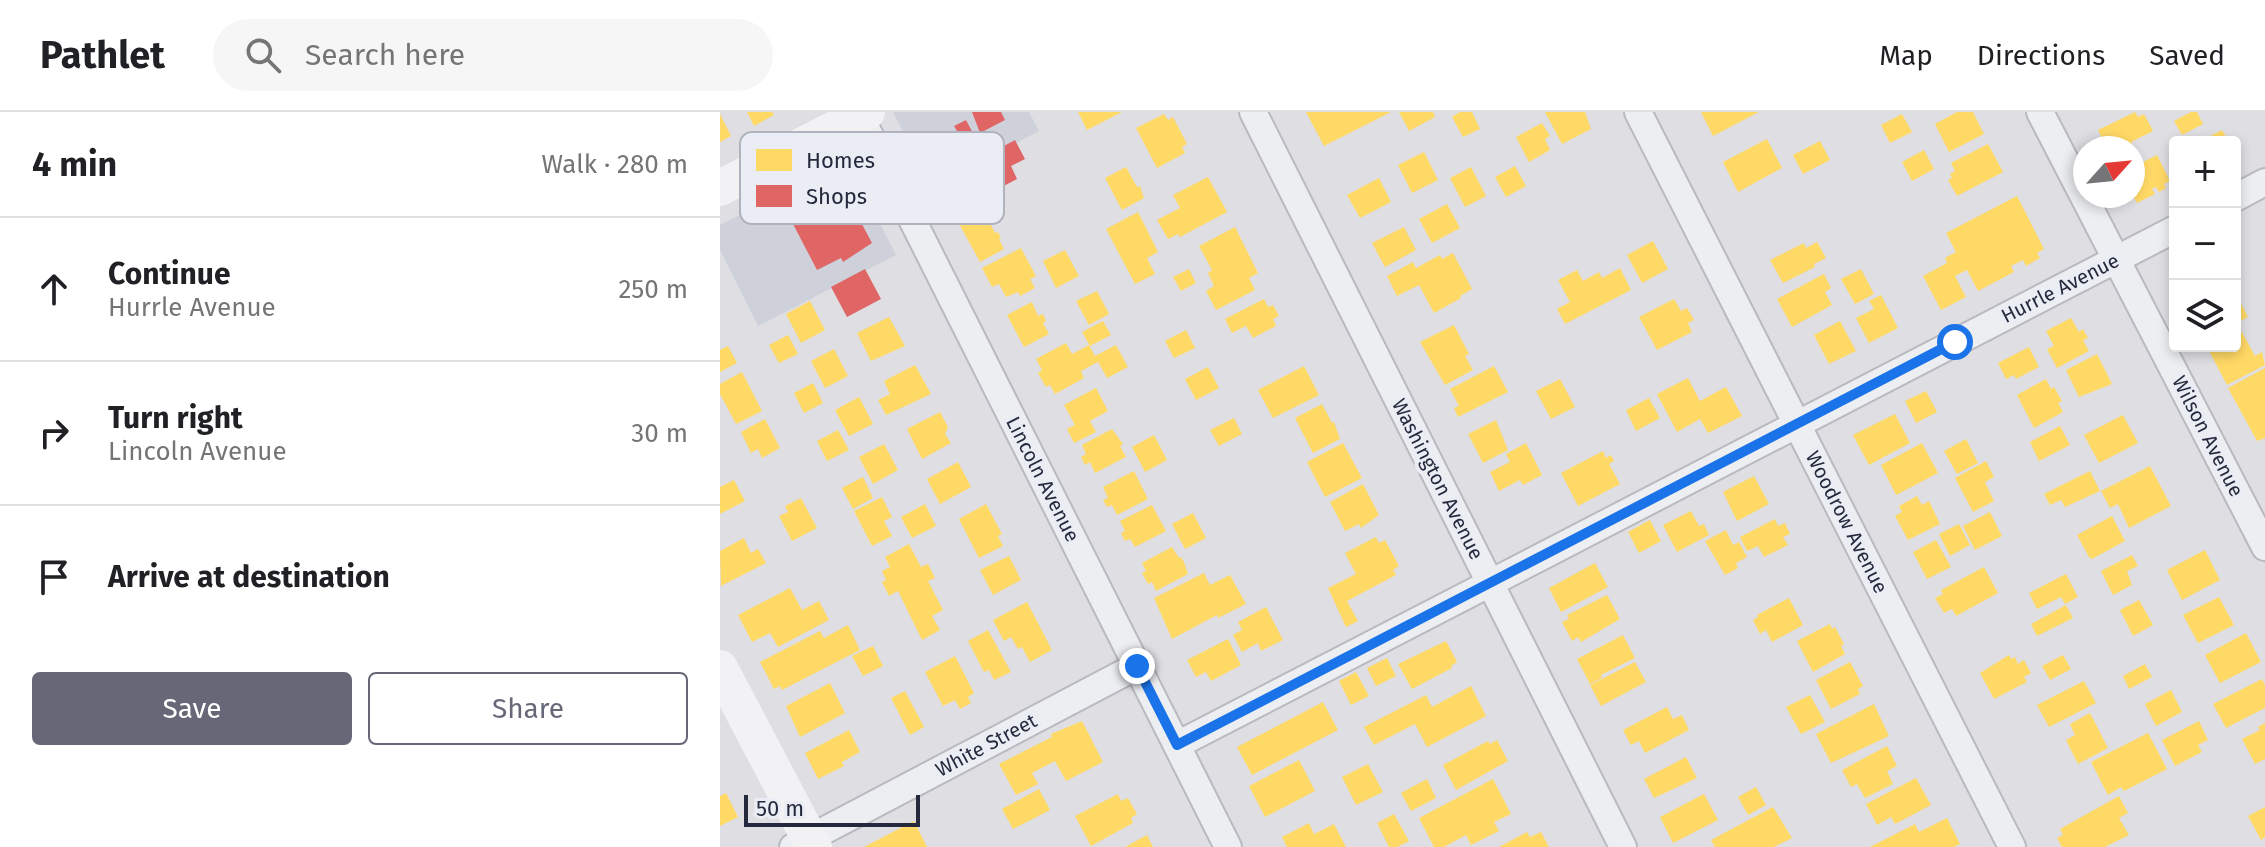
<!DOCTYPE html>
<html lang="en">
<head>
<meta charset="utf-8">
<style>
	body { margin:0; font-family:"Fira Sans",sans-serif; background:#f6f6f6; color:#202124 }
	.controls { position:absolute; right:24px; top:24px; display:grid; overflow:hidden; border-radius:8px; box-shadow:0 4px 12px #0003 }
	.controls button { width:72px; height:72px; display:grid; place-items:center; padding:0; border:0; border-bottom:2px solid #e0e0e0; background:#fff; color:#202124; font:40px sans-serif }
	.compass { position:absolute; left:1353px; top:24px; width:72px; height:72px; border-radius:50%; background:#fff; box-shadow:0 4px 12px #0003; rotate:63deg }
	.scale { position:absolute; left:24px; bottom:20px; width:176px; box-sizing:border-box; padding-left:8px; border:4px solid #25293d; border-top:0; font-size:22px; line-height:28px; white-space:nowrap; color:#25293d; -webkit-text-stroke:6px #ebedf4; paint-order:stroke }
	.stop { position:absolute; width:24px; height:24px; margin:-18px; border:6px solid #1a73e8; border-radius:50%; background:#fff }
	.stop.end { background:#1a73e8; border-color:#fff; box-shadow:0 2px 8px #0008 }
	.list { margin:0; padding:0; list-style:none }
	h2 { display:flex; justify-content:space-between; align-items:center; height:104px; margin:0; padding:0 32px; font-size:34px }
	h2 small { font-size:26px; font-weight:400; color:#757577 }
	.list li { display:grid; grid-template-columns:52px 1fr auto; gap:24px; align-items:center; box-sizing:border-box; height:144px; padding:0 32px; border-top:2px solid #e0e0e0 }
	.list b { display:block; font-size:30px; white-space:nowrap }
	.list p { margin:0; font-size:26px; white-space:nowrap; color:#757577 }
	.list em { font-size:26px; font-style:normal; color:#757577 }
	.actions { display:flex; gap:16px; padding:24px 32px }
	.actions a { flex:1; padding:18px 0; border:2px solid #666877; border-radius:8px; text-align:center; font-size:28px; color:#666877 }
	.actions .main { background:#666877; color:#fff }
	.icon { flex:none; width:44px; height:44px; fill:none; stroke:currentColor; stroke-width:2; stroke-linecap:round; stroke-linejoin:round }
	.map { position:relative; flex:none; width:1545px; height:735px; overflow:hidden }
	header { display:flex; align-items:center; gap:48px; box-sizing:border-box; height:112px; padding:0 40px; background:#fff; border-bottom:2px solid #e0e0e0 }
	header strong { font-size:38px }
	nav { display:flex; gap:44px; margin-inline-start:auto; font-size:28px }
	.search { width:560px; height:72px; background:#f6f6f6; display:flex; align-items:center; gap:20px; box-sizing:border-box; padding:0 28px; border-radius:44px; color:#757577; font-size:30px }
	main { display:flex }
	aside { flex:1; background:#fff }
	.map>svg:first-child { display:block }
	.built { fill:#cfd1da }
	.homes { fill:#ffd966 }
	.shops { fill:#e06666 }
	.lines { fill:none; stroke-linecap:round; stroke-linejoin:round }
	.street-casing { stroke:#b9babf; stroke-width:30 }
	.street { stroke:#edeef1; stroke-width:26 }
	.secondary { stroke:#f2f2f5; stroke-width:36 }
	.route { stroke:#1a73e8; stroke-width:10 }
	.labels { text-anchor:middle; stroke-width:8; stroke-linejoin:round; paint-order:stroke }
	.street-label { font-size:20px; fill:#25293d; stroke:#ebedf4 }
	.key { fill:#ebedf4; stroke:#b0b2bd; stroke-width:2 }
	.key-label { font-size:22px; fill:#25293d }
</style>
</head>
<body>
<header>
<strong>Pathlet</strong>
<div class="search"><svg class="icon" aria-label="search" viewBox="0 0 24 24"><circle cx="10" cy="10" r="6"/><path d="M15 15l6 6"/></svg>Search here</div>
<nav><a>Map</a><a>Directions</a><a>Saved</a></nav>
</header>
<main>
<aside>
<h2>4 min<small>Walk · 280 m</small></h2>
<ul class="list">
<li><svg class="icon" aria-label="ahead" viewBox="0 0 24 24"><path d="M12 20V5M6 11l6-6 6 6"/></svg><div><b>Continue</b><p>Hurrle Avenue</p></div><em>250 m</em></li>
<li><svg class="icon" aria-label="right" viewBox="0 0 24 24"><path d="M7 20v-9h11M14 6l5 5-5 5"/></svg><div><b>Turn right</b><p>Lincoln Avenue</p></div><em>30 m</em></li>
<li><svg class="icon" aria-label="arrive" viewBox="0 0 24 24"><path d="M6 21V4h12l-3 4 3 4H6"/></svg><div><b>Arrive at destination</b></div></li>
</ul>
<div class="actions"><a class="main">Save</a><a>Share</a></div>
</aside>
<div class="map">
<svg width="1545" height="735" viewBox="0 0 1545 735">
	<rect width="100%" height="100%" fill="#dedee3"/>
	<!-- built -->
	<path class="built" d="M173,0H309L319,19L212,75Z
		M128,48L176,143L38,214L0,138V113Z"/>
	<!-- homes -->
	<path class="homes" d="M27,0H52L54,3L34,14Z
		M358,0H402L367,18Z
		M586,0H671L604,34Z
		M679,0H713L715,5L689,19Z
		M740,0H752L760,17L743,25L732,5Z
		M825,0H865L871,17L842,32Z
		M981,0H1039L993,24Z
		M1237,0H1253L1264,22L1229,40L1215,12Z
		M1415,0L1418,5L1424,2L1433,19L1411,30L1414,36H1387L1378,18Z
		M1471,0H1477L1483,12L1462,23L1454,9Z
		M0,2L11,24L0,30Z
		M444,2L448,8L453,5L467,32L462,35L465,41L437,56L416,16Z
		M1182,2L1192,20L1170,31L1161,13Z
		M822,11L830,24L825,27L830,38L809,50L796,25Z
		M1502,18L1509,30H1479Z
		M1047,27L1062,56L1018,80L1003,50Z
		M1100,29L1110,48L1083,62L1073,43Z
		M1268,32L1283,60L1237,84L1228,68L1232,66L1230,62L1235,59L1231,51Z
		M1204,38L1214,57L1192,69L1182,50Z
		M704,40L718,68L692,81L678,53Z
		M1437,43L1450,69L1444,72L1446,76L1439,80L1436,75L1432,77L1435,82L1417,91L1413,84V55Z
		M795,54L806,74L786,85L775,65Z
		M406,55L417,75L420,74L424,86L402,98L385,66Z
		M751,55L766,84L745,95L730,66Z
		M488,65L507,100L460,125L458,122L448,127L437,108L460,96L453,83Z
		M659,66L671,90L640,106L627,83Z
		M1297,84L1324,137L1317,141L1320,146L1306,154L1303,148L1291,154L1294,160L1258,179L1247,158L1235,164L1246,185L1221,198L1203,164L1227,151L1225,146L1236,140L1226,121Z
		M727,92L740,116L712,131L699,107Z
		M262,95L275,121L278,120L281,126L279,127L284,137L260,150L237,108Z
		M418,100L438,140L427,146L435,162L415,172L386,117Z
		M515,115L538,161L529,166L535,178L496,198L486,179L494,174L488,161L492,158L479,134Z
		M684,115L696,138L665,155L652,131Z
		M933,129L948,157L922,171L907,143Z
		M1097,130L1106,146L1094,152L1095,155L1063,171L1050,148L1084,131L1086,136Z
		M301,136L316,164L310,167L315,176L300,184L298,180L286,185L279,172L272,175L262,156Z
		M345,138L359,164L336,176L323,149Z
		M733,141L752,177L740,184L741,186L714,201L699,173L677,184L667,164L693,150L696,156L720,143L722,147Z
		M900,156L911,178L845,212L837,197L850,190L838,168L857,158L863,169L879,160L882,166Z
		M469,157L476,171L461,179L453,165Z
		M1141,157L1154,182L1135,192L1121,167Z
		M1104,162L1111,176L1105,180L1112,193L1072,215L1057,187Z
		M377,179L389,202L369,213L356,189Z
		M1515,180L1528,205L1515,212Z
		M1161,183L1178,216L1149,231L1136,206L1154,197L1149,189Z
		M544,187L548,195L553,193L559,204L553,207L556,214L533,226L526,214L512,221L505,207Z
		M954,187L961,199L967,196L974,208L968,211L972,220L937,238L919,205Z
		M90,189L105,218L81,231L66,202Z
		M312,190L318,204L323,202L326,209L323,211L329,222L304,235L287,203Z
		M169,205L185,234L151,249L137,221Z
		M1351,206L1359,220L1363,217L1368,226L1363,228L1369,239L1337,256L1327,237L1334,234L1326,219Z
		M383,209L391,223L370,234L362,220Z
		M1120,209L1136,239L1109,252L1094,223Z
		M734,213L749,242L745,244L753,258L725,273L700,230Z
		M466,218L475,236L454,246L445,229Z
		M1522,220L1535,244L1542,240L1545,253L1507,273L1487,235L1515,234V224Z
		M68,223L78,242L59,251L49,233Z
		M346,231L352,242L369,233L375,244L396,233L408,255L387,266L378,250L361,259L364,266L335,282L330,273L326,275L318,261L322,258L316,247Z
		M8,234L17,251L0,260V238Z
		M1309,235L1319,255L1296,267L1294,263L1286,267L1278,251Z
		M114,237L128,264L105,276L91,249Z
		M1377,242L1392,272L1359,285L1346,258Z
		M195,253L211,282L166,303L158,288L170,282L164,269Z
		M584,254L599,283L553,306L538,278Z
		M774,254L788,280L738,305L734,296L739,294L730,277Z
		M488,255L499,276L476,288L465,267Z
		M1545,256V326L1537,329L1508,276Z
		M22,260L42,299L16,312L0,282V272Z
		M968,266L980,289L1006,275L1022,304L988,321L980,307L957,320L937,282Z
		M840,267L855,295L831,307L816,279Z
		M1326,267L1331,277L1334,275L1342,289L1338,291L1343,300L1314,316L1297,283Z
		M93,271L103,291L84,301L74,281Z
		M376,276L388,299L370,309L376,320L354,331L347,317L355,313L344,293Z
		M1206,279L1217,300L1196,311L1185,289Z
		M139,285L153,312L129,324L115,298Z
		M929,286L940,306L916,319L906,298Z
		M602,292L612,311L614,310L620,327L593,341L575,306Z
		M220,300L228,315L225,322L231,331L202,347L187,317Z
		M1175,302L1190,331L1149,353L1133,323Z
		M1403,303L1418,331L1379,351L1364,323Z
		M514,306L522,322L499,334L490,318Z
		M45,307L60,336L42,346L38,337L31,341L21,320Z
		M776,308L788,338L763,351L748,322Z
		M1340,314L1350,333L1319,349L1310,330Z
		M392,317L403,332L400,334L406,345L375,361L370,350L365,353L361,345L366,342L362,333Z
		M118,318L129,338L107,349L97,329Z
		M434,323L447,348L425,360L412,335Z
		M1246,327L1258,351L1237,362L1224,339Z
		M623,331L642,366L605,385L587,350Z
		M806,331L822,363L803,373L800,368L779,379L770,360L790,350L786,342Z
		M1202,331L1218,361L1176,383L1161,353Z
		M164,332L178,358L153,372L139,345Z
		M883,339L886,346L891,343L894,349L889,352L900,372L858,394L841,361Z
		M1266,349L1274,365L1265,370L1274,389L1253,400L1235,366Z
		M238,350L251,375L220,392L207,367Z
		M1430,354L1451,394L1409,416L1398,392L1390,396L1381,379Z
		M414,359L428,387L397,403L392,393L387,395L383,388L388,386L383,375Z
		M1370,359L1380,379L1345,395L1341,388L1330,393L1324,382Z
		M1034,364L1049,392L1017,409L1003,380Z
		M143,365L153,386L133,397L122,376Z
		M14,368L25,389L0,402V375Z
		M643,372L659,403L641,416L639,412L625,419L610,390Z
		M1197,384L1202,393L1209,389L1220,412L1188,428L1175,404L1182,400L1179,394Z
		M162,385L172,405L164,409L172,424L152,434L134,399Z
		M81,386L97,416L72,429L59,404L68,400L65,394Z
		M205,392L216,414L192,426L181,405Z
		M266,392L282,422L278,424L283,434L259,446L239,407Z
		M432,393L446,419L415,435L410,427L405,429L401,421L405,419L400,409Z
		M971,399L979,414L984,412L989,423L957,440L943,413Z
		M1270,400L1282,424L1255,438L1243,414Z
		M473,401L486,426L465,437L452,412Z
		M1392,404L1405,429L1372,447L1369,445L1357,423Z
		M1055,407L1058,414L1065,411L1070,422L1063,425L1068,433L1044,445L1038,434L1027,439L1020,425Z
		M930,408L941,429L919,441L908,420Z
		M1239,412L1250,433L1230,444L1219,422Z
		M1006,418L1013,433L1019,430L1027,445L1016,451L1018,456L1005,463L985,429Z
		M656,425L659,431L665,428L679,454L673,458L676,463L627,489L638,509L626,515L608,476L636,462L625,441Z
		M24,426L31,441L38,437L46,451L1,474L0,439Z
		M1216,428L1231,455L1207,467L1193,440Z
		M189,432L201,455L208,452L215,466L208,469L223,498L212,504L220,518L202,528L178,479L169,484L162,470L166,468L162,459L170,455L165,445Z
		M452,435L459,446L461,445L464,450L468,462L436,479L432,470L428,472L422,461L426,459L422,451Z
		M1485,438L1500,468L1462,488L1447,458Z
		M1412,443L1418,454L1407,459L1412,473L1393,483L1381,459Z
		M289,444L301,468L273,483L260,458Z
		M875,451L888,475L841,500L829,476Z
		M1264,455L1278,481L1236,504L1232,497L1224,501L1215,486L1223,482L1221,478Z
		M484,461L490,473L510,463L526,492L498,506L497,503L452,527L434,486Z
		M1346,462L1358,485L1345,492L1341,485L1317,497L1309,481Z
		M70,476L82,498L99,489L109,508L58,535L50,521L32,530L18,503Z
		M887,483L900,507L861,530L858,525L852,529L842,510L849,507L847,503Z
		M1499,485L1514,513L1478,531L1463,503Z
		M1069,486L1083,513L1052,530L1046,518L1040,522L1033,508L1038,505L1037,503Z
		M1419,488L1433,513L1413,524L1400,498Z
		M307,490L332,538L310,550L302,535L298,537L291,525L284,529L273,508Z
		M1346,493L1353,506L1317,524L1311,512Z
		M546,495L563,528L541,539L538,531L522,540L513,523L522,518L518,510Z
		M1110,512L1112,517L1115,515L1124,532L1121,534L1125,542L1093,560L1077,529Z
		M128,513L140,538L62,578L60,574L54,577L40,550L100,519L104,526Z
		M268,518L291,560L274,568L269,558L264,560L248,529Z
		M1526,521L1541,550L1500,571L1485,543Z
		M903,523L915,546L881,563L882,566L870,572L857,547Z
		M508,527L521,553L491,569L486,560L476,565L467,548Z
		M726,529L737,550L731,554L732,556L692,577L678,552Z
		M153,534L163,554L143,564L132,544Z
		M1289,543L1291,547L1295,545L1298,552L1304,548L1311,561L1304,565L1307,570L1274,587L1260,561Z
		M1343,543L1351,557L1330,568L1322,554Z
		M235,544L254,581L248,585L251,591L240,597L235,588L223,594L205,560Z
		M667,546L676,564L656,574L647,556Z
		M915,550L926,570L881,594L870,573Z
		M1130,550L1143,574L1138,577L1140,582L1111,597L1096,568Z
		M1425,552L1432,565L1409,577L1403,564Z
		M636,560L649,584L631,593L619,569Z
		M1542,567L1545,573V596L1506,616L1493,592Z
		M1364,569L1376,591L1329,615L1317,593Z
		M110,571L125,601L80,625L66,594Z
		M751,574L766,604L707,635L695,612L654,633L644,615L706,583L712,595Z
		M1451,578L1462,600L1436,614L1425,592Z
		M185,579L204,615L190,623L171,586Z
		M1090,583L1105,610L1081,622L1066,595Z
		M603,590L618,618L532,663L517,635Z
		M1154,592L1169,624L1111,651L1096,622Z
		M947,595L953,607L962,603L969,618L925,641L919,629L911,633L903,618Z
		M1370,601L1388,636L1358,652L1346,628L1355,623L1350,612Z
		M362,609L383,650L346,669L335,649L312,661L318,672L296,683L279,652L332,625L331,622Z
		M1479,609L1488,628L1478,633L1482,640L1455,654L1442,628Z
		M1545,611V647L1535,652L1522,627L1540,618L1538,615Z
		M129,618L140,640L122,650L124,654L98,667L85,641Z
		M1428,621L1447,657L1404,679L1401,675L1388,683L1371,650Z
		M777,628L788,649L736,678L723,653L768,629L770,632Z
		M1167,634L1177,654L1167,659L1173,672L1145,686L1137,672L1131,675L1122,658Z
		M966,645L977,666L934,686L924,667Z
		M579,648L595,679L545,705L529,674Z
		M648,652L663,680L636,693L622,665Z
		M1196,666L1211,693L1175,712L1171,705L1157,713L1146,692Z
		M707,667L716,686L691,699L681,681Z
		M773,667L791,702L774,710L779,719L751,733L746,723L724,735H714L699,706Z
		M1036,675L1046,693L1028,703L1018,685Z
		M319,677L330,698L293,717L282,697Z
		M6,681L18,705L0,714V684Z
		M398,682L401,689L408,686L417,702L411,706L413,711L371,734L355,704Z
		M984,682L998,708L953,731L940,705Z
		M1399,684L1408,701L1399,706L1409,723L1385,735H1342L1337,726L1343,723L1340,717Z
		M1053,695L1072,726L1054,735H995L991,728Z
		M1545,695V725L1541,728L1528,704Z
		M674,702L689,729L677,735H669L657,711Z
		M1227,706L1240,732L1234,735H1150L1195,712L1199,720Z
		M194,709L207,735H144Z
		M589,711L594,722L614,712L626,735H567L562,725Z
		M807,720L810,725L821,720L829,735H779Z
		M427,723L433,735H405Z"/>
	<!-- shops -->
	<path class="shops" d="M252,0H281L285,8L260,21Z
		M246,8L255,25L244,31L234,14Z
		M295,28L305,47L291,54L297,67L278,77L262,46Z
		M111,63L117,65L152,131L123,150L121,146L97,158L61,89Z
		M145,157L161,187L127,205L111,175Z"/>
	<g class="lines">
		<!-- street casing -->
		<g class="street-casing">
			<path id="street" d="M138,0L508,735
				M533,0L903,735
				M918,0L1292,735
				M1320,0L1545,435
				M1515,86L1545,70
				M457,633L1455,117
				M73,735L417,554"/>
		</g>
		<!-- street -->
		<use href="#street" class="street"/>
		<!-- secondary -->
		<path class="secondary" d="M0,76L147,0
			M0,556L94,735"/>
	</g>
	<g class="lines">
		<!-- route -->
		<path class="route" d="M417,554L457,633L1235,230"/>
	</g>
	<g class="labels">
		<!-- street labels -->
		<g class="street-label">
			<text transform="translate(1340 176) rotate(-27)" y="7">Hurrle Avenue</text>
			<text transform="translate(1488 324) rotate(63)" y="7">Wilson Avenue</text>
			<text transform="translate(323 367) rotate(63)" y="7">Lincoln Avenue</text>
			<text transform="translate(718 367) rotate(63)" y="7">Washington Avenue</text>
			<text transform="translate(1127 410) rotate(63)" y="7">Woodrow Avenue</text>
			<text transform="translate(266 633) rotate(-28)" y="7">White Street</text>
		</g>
	</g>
	<!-- legend -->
	<rect x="20" y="20" width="264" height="92" rx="12" class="key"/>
	<rect x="36" y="37" width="36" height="22" fill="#ffd966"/>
	<rect x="36" y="73" width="36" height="22" fill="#e06666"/>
	<g class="key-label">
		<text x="86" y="56">Homes</text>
		<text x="86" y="92">Shops</text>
	</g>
</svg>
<div class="controls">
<button>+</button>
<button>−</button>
<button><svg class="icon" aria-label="layers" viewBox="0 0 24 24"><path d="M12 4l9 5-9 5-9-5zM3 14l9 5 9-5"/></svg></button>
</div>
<svg class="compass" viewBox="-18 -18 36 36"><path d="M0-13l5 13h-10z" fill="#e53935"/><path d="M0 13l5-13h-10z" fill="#757577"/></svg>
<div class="scale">50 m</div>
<div class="stop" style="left:1235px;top:230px"></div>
<div class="stop end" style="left:417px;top:554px"></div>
</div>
</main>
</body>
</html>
